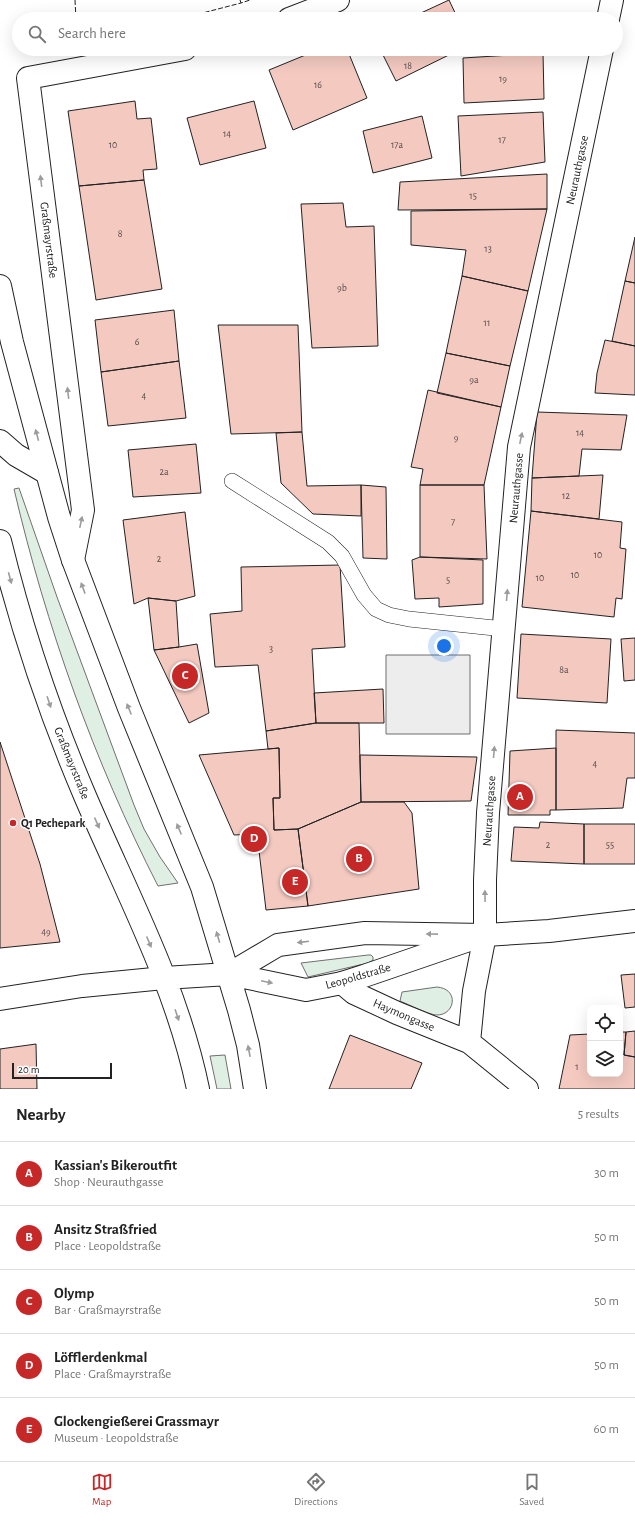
<!DOCTYPE html>
<html lang="en">
<head>
<meta charset="utf-8">
<style>
	body { margin:0; font-family:"Alegreya Sans",sans-serif; background:#f6f6f6; color:#222 }
	.controls { position:absolute; right:12px; bottom:12px; display:grid; overflow:hidden; border-radius:8px; box-shadow:0 4px 16px #0002 }
	.controls button { width:36px; height:36px; display:grid; place-items:center; padding:0; border:0; border-bottom:1px solid #e0e0e0; background:#fff; color:#222; font:20px sans-serif }
	.scale { position:absolute; left:12px; bottom:10px; width:100px; box-sizing:border-box; padding-left:4px; border:2px solid #222; border-top:0; font-size:11px; line-height:14px; white-space:nowrap; color:#222; -webkit-text-stroke:3px #fff; paint-order:stroke }
	.you { position:absolute; left:444px; top:646px; width:14px; height:14px; margin:-10px; border:3px solid #fff; border-radius:50%; background:#1a73e8; box-shadow:0 0 0 6px #1a73e833 }
	.badge { display:grid; place-items:center; width:26px; height:26px; border-radius:50%; background:#c62828; color:#fff; font-size:13px; font-weight:700 }
	.pin { position:absolute; translate:-50% -50%; border:2px solid #fff; box-shadow:0 1px 4px #0006 }
	.list { margin:0; padding:0; list-style:none }
	h2 { display:flex; justify-content:space-between; align-items:center; height:52px; margin:0; padding:0 16px; font-size:17px }
	h2 small { font-size:13px; font-weight:400; color:#767676 }
	.list li { display:grid; grid-template-columns:26px 1fr auto; gap:12px; align-items:center; box-sizing:border-box; height:64px; padding:0 16px; border-top:1px solid #e0e0e0 }
	.list b { display:block; font-size:15px; white-space:nowrap }
	.list p { margin:0; font-size:13px; white-space:nowrap; color:#767676 }
	.list em { font-size:13px; font-style:normal; color:#767676 }
	.icon { flex:none; width:22px; height:22px; fill:none; stroke:currentColor; stroke-width:2; stroke-linecap:round; stroke-linejoin:round }
	.map { position:relative; flex:none; width:635px; height:1089px; overflow:hidden }
	.search { position:absolute; background:#fff; box-shadow:0 4px 16px #0002; left:12px; right:12px; top:12px; height:44px; display:flex; align-items:center; gap:10px; box-sizing:border-box; padding:0 14px; border-radius:22px; color:#767676; font-size:15px }
	.sheet { height:372px; background:#fff }
	nav { display:flex; justify-content:space-around; align-items:center; box-sizing:border-box; height:56px; border-top:1px solid #e0e0e0; background:#fff; font-size:11px; color:#767676 }
	nav a { display:grid; justify-items:center; gap:2px }
	nav .on { color:#c62828 }
	.map>svg:first-child { display:block }
	.green { fill:#e0efe3; stroke:#6f6f6f }
	.parking { fill:#ededed; stroke:#6f6f6f }
	.building { fill:#f3c9c0; stroke:#222 }
	.lines { fill:none; stroke-linecap:round; stroke-linejoin:round }
	.lane-casing { stroke:#222; stroke-width:16 }
	.street-casing { stroke:#222; stroke-width:24 }
	.secondary-casing { stroke:#222; stroke-width:24 }
	.primary-casing { stroke:#222; stroke-width:24 }
	.lane { stroke:#fff; stroke-width:15 }
	.street { stroke:#fff; stroke-width:22 }
	.secondary { stroke:#fff; stroke-width:22 }
	.primary { stroke:#fff; stroke-width:22 }
	.fence { stroke:#222; stroke-width:1; stroke-dasharray:5 2; stroke-linecap:butt }
	.oneway { fill:#9c9c9c }
	.poi-dot { fill:#c62828; stroke:#fff; stroke-width:1.5 }
	.labels { text-anchor:middle; stroke-width:3; stroke-linejoin:round; paint-order:stroke }
	.number-label { font-size:10px; fill:#564c4a }
	.street-label { font-size:12px; fill:#222; stroke:#fff }
	.poi-label { font-size:12px; font-weight:bold; fill:#222; stroke:#fff; text-anchor:start }
</style>
</head>
<body>
<div class="map">
<svg width="635" height="1089" viewBox="0 0 635 1089">
	<rect width="100%" height="100%" fill="#fff"/>
	<!-- green -->
	<path class="green" d="M19,488L57,597L134,805L144,829L160,857L178,883L158,886C94,761 46,626 14,489Z
		M368,955H371L373,957V960L368,963L308,977L301,963Z
		M437,987C460,989 455,1016 436,1015C427,1014 410,1005 400,1001L402,992Z
		M225,1055L231,1089H217L210,1056Z"/>
	<!-- parking -->
	<path class="parking" d="M386,655H470V734H386Z"/>
	<!-- building -->
	<path class="building" d="M449,0L458,19H408Z
		M320,49H347L367,98L293,130L269,70Z
		M380,49H461L396,81Z
		M543,53L544,99L464,103L463,58Z
		M135,101L137,119L151,118L157,169L143,170L144,180L79,186L68,111Z
		M254,101L266,148L200,165L187,118Z
		M543,112L545,162L461,176L458,116Z
		M422,116L432,158L373,173L363,131Z
		M547,174V209L398,210L400,182Z
		M144,180L162,289L96,300L79,186Z
		M343,203L346,227L374,226L378,346L312,348L301,204Z
		M547,209L528,291L462,276L466,250L411,245V211Z
		M635,237V283L625,281Z
		M462,276L528,291L510,366L446,353Z
		M625,281L635,283V346L612,341Z
		M174,310L179,361L101,372L95,320Z
		M218,325H298L302,432L231,434Z
		M605,340L635,346V395L595,393L597,373Z
		M446,353L510,366L501,407L437,393Z
		M179,361L186,418L108,426L101,372Z
		M428,390L501,407L484,485H420L423,469L411,467Z
		M537,412L627,415L621,450L582,449L579,476L532,478Z
		M302,432L307,486L361,485V516L313,514L281,483L276,433Z
		M196,444L201,493L133,497L128,450Z
		M603,475L599,519L531,511L532,478Z
		M361,485L386,487L387,559L363,558Z
		M420,485H484L487,559L420,557Z
		M531,511L622,522L620,548L626,549L622,599L616,598L614,617L522,607Z
		M185,512L195,596L176,601L148,598L134,604L123,520Z
		M420,557L483,560V604L439,607V598L415,599L412,560Z
		M340,565L345,647L312,649L316,723L266,731L258,665L215,667L210,614L242,611L241,567Z
		M148,598L176,601L179,647L154,650Z
		M521,634L611,639L607,703L517,698Z
		M635,638V680L624,681L621,639Z
		M197,644L209,713L189,723L154,650L179,647Z
		M383,689L384,723H316L314,693Z
		M316,723H359L361,802L298,829L274,830L273,798H280L279,748L268,749L266,731Z
		M556,730L635,733V778H627L623,808L556,810Z
		M0,742L40,864L60,942L0,948Z
		M279,748L280,798H273L274,830L298,829L308,906L266,910L257,834L234,835L199,755Z
		M556,748V810H550V815H508L510,751Z
		M360,755L477,757L471,801L361,802Z
		M361,802H404L412,813L419,889L308,906L298,829Z
		M540,822L584,824V864L511,861L514,827L539,828Z
		M584,824H635V864H584Z
		M635,974V1007L625,1008L621,975Z
		M635,1031V1057L624,1055L626,1032Z
		M620,1032H626L624,1055L635,1057V1089H559L570,1035L590,1034V1074H620Z
		M350,1035L422,1063L411,1089H329Z
		M36,1044L37,1089H0V1049Z"/>
	<g class="lines">
		<!-- lane casing -->
		<g class="lane-casing">
			<path id="lane" d="M232,481L328,542L342,556L364,595L376,609L389,615L409,619L504,629"/>
		</g>
		<!-- street casing -->
		<g class="street-casing">
			<path id="street" d="M289,19L338,0
				M608,19L612,0
				M73,560L83,510L28,78L185,49
				M342,983L354,993L397,1013L469,1042L527,1089
				M469,1042L474,991L485,935V880L488,813L519,447L602,49"/>
		</g>
		<!-- secondary casing -->
		<g class="secondary-casing">
			<path id="secondary" d="M0,441L16,455L47,473
				M0,999L82,986L164,978"/>
		</g>
		<!-- primary casing -->
		<g class="primary-casing">
			<path id="primary" d="M0,286L12,342L59,517L73,560L129,708L202,887L239,1010L248,1045L255,1089
				M0,541C21,627 50,714 85,796C126,892 177,986 198,1089
				M229,974L278,945L365,933L485,935L549,931L635,921
				M164,978L229,974L306,990L342,983L364,976L469,940"/>
		</g>
		<!-- lane -->
		<use href="#lane" class="lane"/>
		<!-- street -->
		<use href="#street" class="street"/>
		<!-- secondary -->
		<use href="#secondary" class="secondary"/>
		<!-- primary -->
		<use href="#primary" class="primary"/>
		<!-- fence -->
		<path class="fence" d="M75,0L76,19
			M240,0L241,3L250,0
			M191,16L241,3"/>
	</g>
	<!-- one-way arrows -->
	<defs><path id="oneway-solid" d="M-6-.8H1V-3.2L6.5 0L1 3.2V.8H-6Z"/></defs>
	<g class="oneway">
		<use href="#oneway-solid" transform="translate(41 181) rotate(-97)"/>
		<use href="#oneway-solid" transform="translate(68 393) rotate(-97)"/>
		<use href="#oneway-solid" transform="translate(37 435) rotate(-105)"/>
		<use href="#oneway-solid" transform="translate(521 438) rotate(-78)"/>
		<use href="#oneway-solid" transform="translate(81 522) rotate(-78)"/>
		<use href="#oneway-solid" transform="translate(10 578) rotate(75)"/>
		<use href="#oneway-solid" transform="translate(83 588) rotate(-110)"/>
		<use href="#oneway-solid" transform="translate(507 595) rotate(-85)"/>
		<use href="#oneway-solid" transform="translate(49 702) rotate(71)"/>
		<use href="#oneway-solid" transform="translate(129 709) rotate(-112)"/>
		<use href="#oneway-solid" transform="translate(494 752) rotate(-85)"/>
		<use href="#oneway-solid" transform="translate(97 823) rotate(66)"/>
		<use href="#oneway-solid" transform="translate(179 829) rotate(-113)"/>
		<use href="#oneway-solid" transform="translate(485 896) rotate(-91)"/>
		<use href="#oneway-solid" transform="translate(432 934) rotate(-179)"/>
		<use href="#oneway-solid" transform="translate(218 937) rotate(-106)"/>
		<use href="#oneway-solid" transform="translate(149 942) rotate(67)"/>
		<use href="#oneway-solid" transform="translate(303 942) rotate(173)"/>
		<use href="#oneway-solid" transform="translate(267 982) rotate(12)"/>
		<use href="#oneway-solid" transform="translate(177 1015) rotate(71)"/>
		<use href="#oneway-solid" transform="translate(249 1051) rotate(-101)"/>
	</g>
	<!-- markers -->
	<circle class="poi-dot" cx="13" cy="823" r="4"/>
	<g class="labels">
		<!-- number labels -->
		<g class="number-label">
			<text x="408" y="69">18</text>
			<text x="503" y="82">19</text>
			<text x="318" y="88">16</text>
			<text x="227" y="137">14</text>
			<text x="502" y="143">17</text>
			<text x="113" y="148">10</text>
			<text x="397" y="148">17a</text>
			<text x="473" y="199">15</text>
			<text x="120" y="237">8</text>
			<text x="488" y="252">13</text>
			<text x="342" y="291">9b</text>
			<text x="487" y="326">11</text>
			<text x="137" y="345">6</text>
			<text x="474" y="383">9a</text>
			<text x="144" y="399">4</text>
			<text x="580" y="436">14</text>
			<text x="456" y="441">9</text>
			<text x="164" y="475">2a</text>
			<text x="566" y="499">12</text>
			<text x="453" y="525">7</text>
			<text x="598" y="558">10</text>
			<text x="159" y="562">2</text>
			<text x="575" y="578">10</text>
			<text x="540" y="581">10</text>
			<text x="448" y="583">5</text>
			<text x="271" y="652">3</text>
			<text x="564" y="673">8a</text>
			<text x="595" y="767">4</text>
			<text x="548" y="848">2</text>
			<text x="610" y="848">55</text>
			<text x="46" y="935">49</text>
			<text x="577" y="1070">1</text>
		</g>
		<!-- street labels -->
		<g class="street-label">
			<text transform="translate(577 170) rotate(-78)" y="4">Neurauthgasse</text>
			<text transform="translate(49 240) rotate(83)" y="4">Graßmayrstraße</text>
			<text transform="translate(516 488) rotate(-85)" y="4">Neurauthgasse</text>
			<text transform="translate(72 763) rotate(68)" y="4">Graßmayrstraße</text>
			<text transform="translate(489 811) rotate(-86)" y="4">Neurauthgasse</text>
			<text transform="translate(358 976) rotate(-16)" y="4">Leopoldstraße</text>
			<text transform="translate(404 1015) rotate(23)" y="4">Haymongasse</text>
		</g>
		<!-- poi labels -->
		<g class="poi-label">
			<text x="21" y="827">Q1 Pechepark</text>
		</g>
	</g>
</svg>
<div class="controls">
<button><svg class="icon" aria-label="locate" viewBox="0 0 24 24"><circle cx="12" cy="12" r="6"/><path d="M12 2v4M12 18v4M2 12h4M18 12h4"/></svg></button>
<button><svg class="icon" aria-label="layers" viewBox="0 0 24 24"><path d="M12 4l9 5-9 5-9-5zM3 14l9 5 9-5"/></svg></button>
</div>
<div class="scale">20 m</div>
<div class="you"></div>
<div class="pin badge" style="left:520px;top:797px">A</div>
<div class="pin badge" style="left:359px;top:859px">B</div>
<div class="pin badge" style="left:185px;top:676px">C</div>
<div class="pin badge" style="left:254px;top:839px">D</div>
<div class="pin badge" style="left:295px;top:882px">E</div>
<div class="search"><svg class="icon" aria-label="search" viewBox="0 0 24 24"><circle cx="10" cy="10" r="6"/><path d="M15 15l6 6"/></svg>Search here</div>
</div>
<section class="sheet">
<h2>Nearby<small>5 results</small></h2>
<ul class="list">
<li><span class="badge">A</span><div><b>Kassian's Bikeroutfit</b><p>Shop · Neurauthgasse</p></div><em>30 m</em></li>
<li><span class="badge">B</span><div><b>Ansitz Straßfried</b><p>Place · Leopoldstraße</p></div><em>50 m</em></li>
<li><span class="badge">C</span><div><b>Olymp</b><p>Bar · Graßmayrstraße</p></div><em>50 m</em></li>
<li><span class="badge">D</span><div><b>Löfflerdenkmal</b><p>Place · Graßmayrstraße</p></div><em>50 m</em></li>
<li><span class="badge">E</span><div><b>Glockengießerei Grassmayr</b><p>Museum · Leopoldstraße</p></div><em>60 m</em></li>
</ul>
</section>
<nav>
<a class="on"><svg class="icon" aria-label="map" viewBox="0 0 24 24"><path d="M3 6l6-2 6 2 6-2v14l-6 2-6-2-6 2zM9 4v14M15 6v14"/></svg>Map</a>
<a><svg class="icon" aria-label="directions" viewBox="0 0 24 24"><path d="M12 3l9 9-9 9-9-9zM9 14v-3h6M13 9l2 2-2 2"/></svg>Directions</a>
<a><svg class="icon" aria-label="saved" viewBox="0 0 24 24"><path d="M7 4h10v16l-5-4-5 4z"/></svg>Saved</a>
</nav>
</body>
</html>
